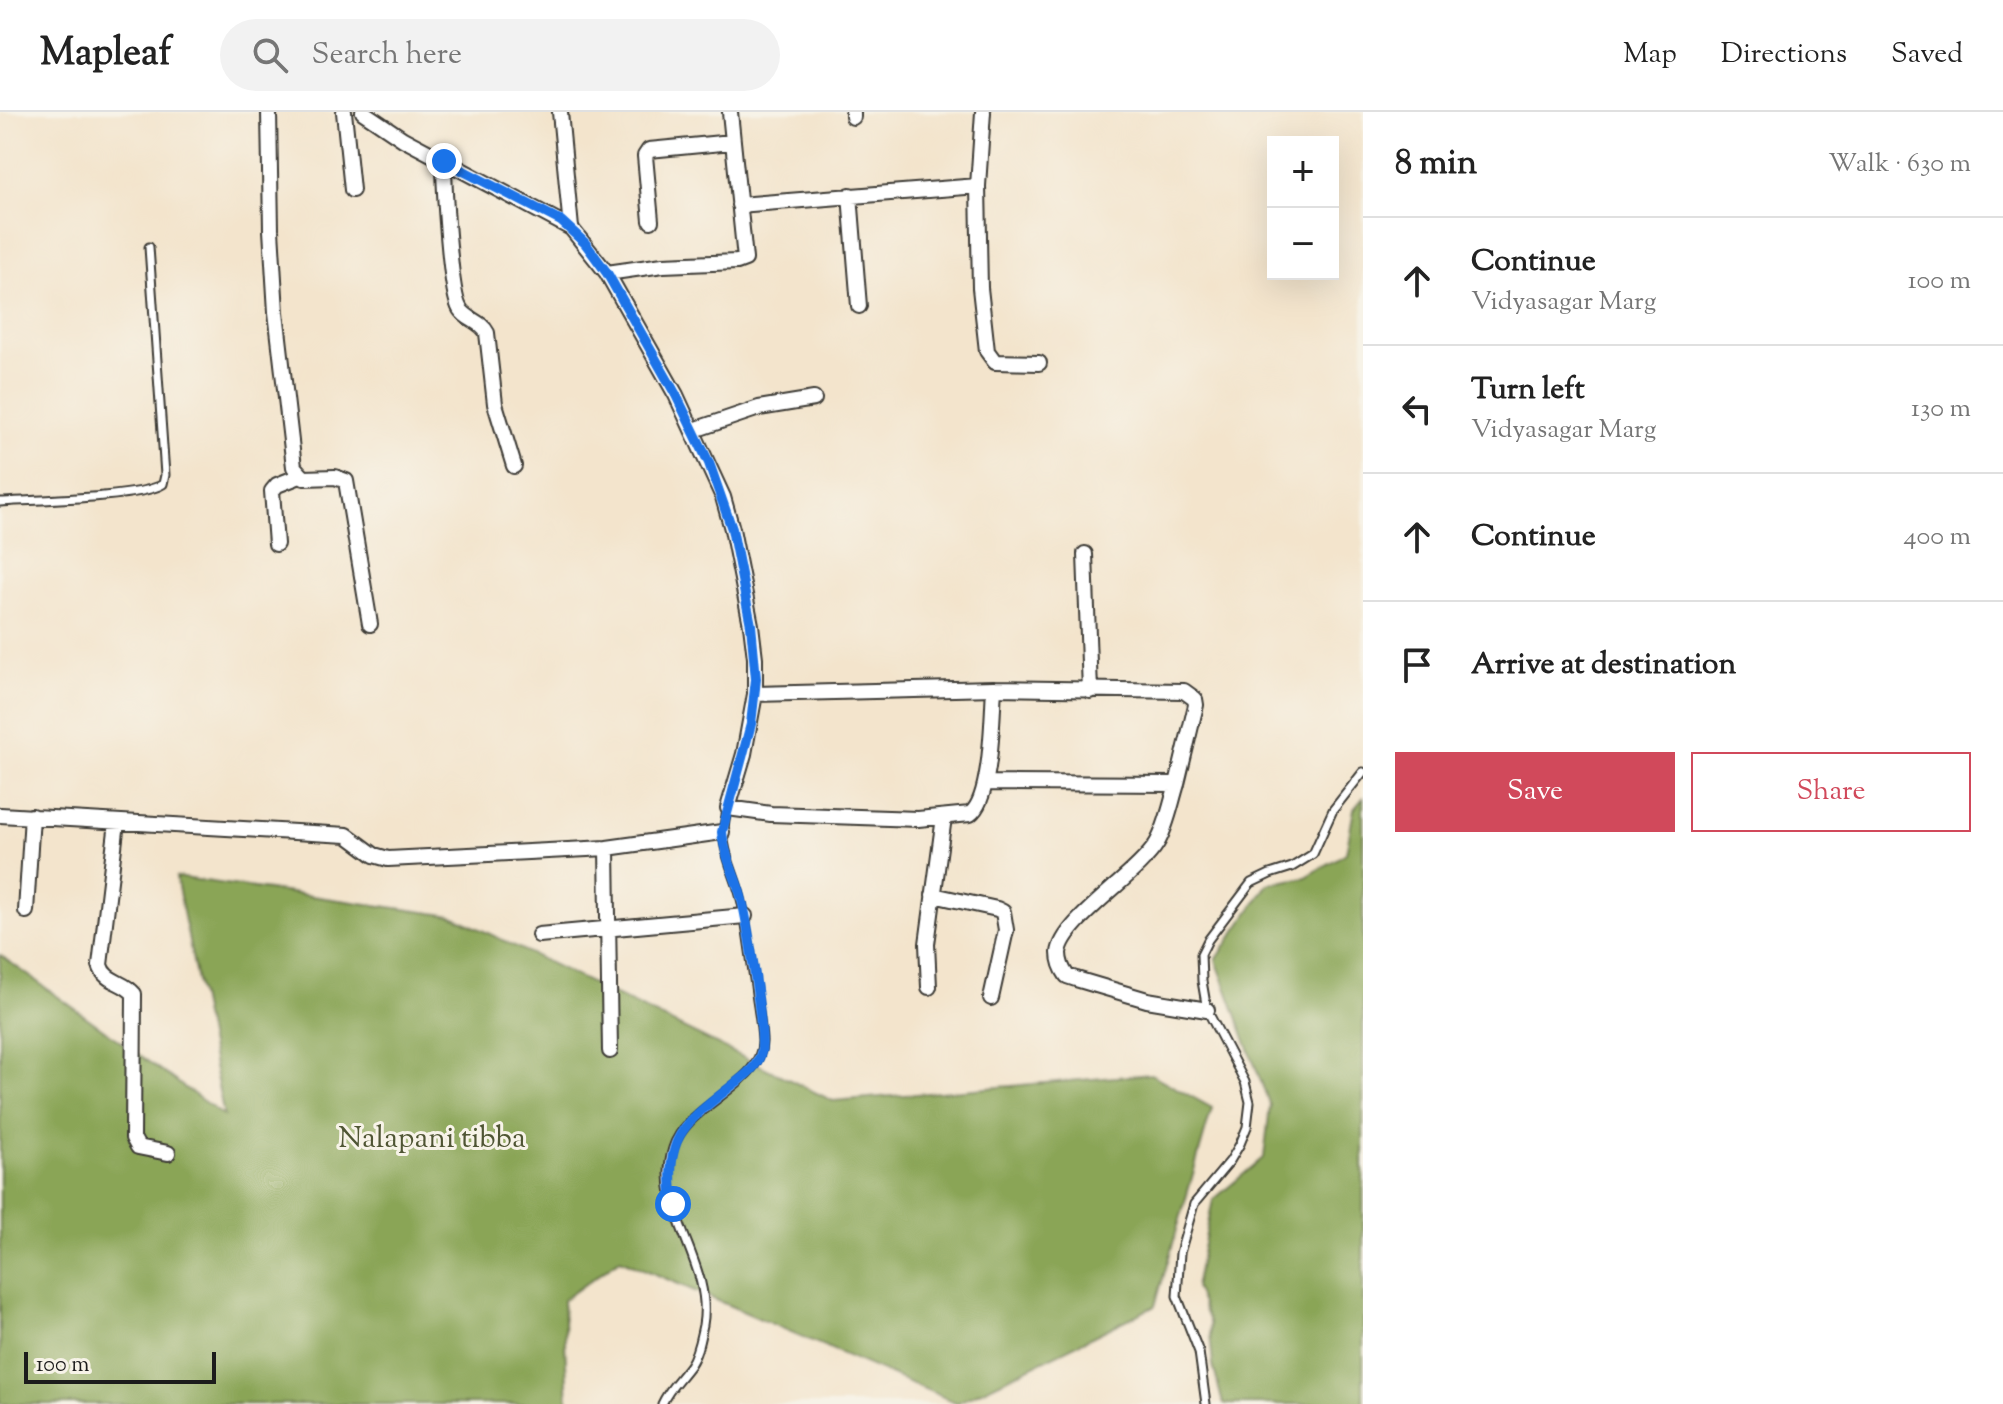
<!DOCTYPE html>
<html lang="en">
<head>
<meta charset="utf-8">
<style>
	body { margin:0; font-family:"Sorts Mill Goudy",serif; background:#f2f2f2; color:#222 }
	.controls { position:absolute; right:24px; top:24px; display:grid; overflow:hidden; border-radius:0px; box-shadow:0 8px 32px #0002 }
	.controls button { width:72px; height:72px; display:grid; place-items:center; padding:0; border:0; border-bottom:2px solid #e0e0e0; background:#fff; color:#222; font:40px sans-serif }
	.scale { position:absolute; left:24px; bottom:20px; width:192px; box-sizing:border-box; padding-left:8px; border:4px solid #1c1c1c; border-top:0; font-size:22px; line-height:28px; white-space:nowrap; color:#1c1c1c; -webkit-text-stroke:6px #f7f3e8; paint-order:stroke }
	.stop { position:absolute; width:24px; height:24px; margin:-18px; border:6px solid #1a73e8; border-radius:50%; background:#fff }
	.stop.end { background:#1a73e8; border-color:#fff; box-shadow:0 2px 8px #0008 }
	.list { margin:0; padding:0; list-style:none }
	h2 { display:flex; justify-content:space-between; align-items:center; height:104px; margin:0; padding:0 32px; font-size:34px }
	h2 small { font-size:26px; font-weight:400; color:#767676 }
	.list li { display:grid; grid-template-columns:52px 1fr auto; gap:24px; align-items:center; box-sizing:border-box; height:128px; padding:0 32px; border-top:2px solid #e0e0e0 }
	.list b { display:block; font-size:30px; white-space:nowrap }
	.list p { margin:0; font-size:26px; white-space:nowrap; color:#767676 }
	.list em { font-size:26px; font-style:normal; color:#767676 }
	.actions { display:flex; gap:16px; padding:24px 32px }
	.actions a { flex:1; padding:18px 0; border:2px solid #d1495b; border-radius:0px; text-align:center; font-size:28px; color:#d1495b }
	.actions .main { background:#d1495b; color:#fff }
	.icon { flex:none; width:44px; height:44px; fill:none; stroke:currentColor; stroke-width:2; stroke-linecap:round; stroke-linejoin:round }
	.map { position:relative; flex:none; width:1363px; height:1292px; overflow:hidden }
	header { display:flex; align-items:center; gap:48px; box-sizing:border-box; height:112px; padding:0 40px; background:#fff; border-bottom:2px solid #e0e0e0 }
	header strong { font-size:38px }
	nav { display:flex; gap:44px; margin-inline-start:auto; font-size:28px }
	.search { width:560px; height:72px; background:#f2f2f2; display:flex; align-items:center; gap:20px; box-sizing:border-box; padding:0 28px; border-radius:44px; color:#767676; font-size:30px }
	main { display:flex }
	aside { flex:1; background:#fff }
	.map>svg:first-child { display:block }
	.forest { fill:#8aa556; stroke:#536039; stroke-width:2 }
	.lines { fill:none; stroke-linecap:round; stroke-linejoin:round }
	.service-casing { stroke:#3c3a36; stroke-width:11 }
	.minor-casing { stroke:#3c3a36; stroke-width:18 }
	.service { stroke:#fff; stroke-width:7 }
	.minor { stroke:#fff; stroke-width:14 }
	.route { stroke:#1a73e8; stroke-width:10 }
	.labels { text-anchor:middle; stroke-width:6; stroke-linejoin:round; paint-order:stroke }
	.park-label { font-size:30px; fill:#4f5534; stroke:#f7f3e8 }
</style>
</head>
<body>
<header>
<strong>Mapleaf</strong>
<div class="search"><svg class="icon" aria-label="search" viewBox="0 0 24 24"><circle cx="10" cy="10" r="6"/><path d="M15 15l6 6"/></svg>Search here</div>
<nav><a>Map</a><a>Directions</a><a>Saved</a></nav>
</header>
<main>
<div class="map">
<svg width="1363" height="1292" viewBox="0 0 1363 1292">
	<rect width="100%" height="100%" fill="#f7f3e8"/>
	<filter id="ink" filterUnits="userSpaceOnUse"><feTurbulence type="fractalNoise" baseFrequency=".0125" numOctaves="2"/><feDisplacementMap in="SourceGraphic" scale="16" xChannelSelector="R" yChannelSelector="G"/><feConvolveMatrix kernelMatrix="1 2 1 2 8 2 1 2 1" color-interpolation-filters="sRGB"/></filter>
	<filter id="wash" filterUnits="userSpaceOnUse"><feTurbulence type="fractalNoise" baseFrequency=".006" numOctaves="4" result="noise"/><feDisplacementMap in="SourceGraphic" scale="32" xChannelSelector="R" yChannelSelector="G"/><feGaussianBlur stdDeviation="1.8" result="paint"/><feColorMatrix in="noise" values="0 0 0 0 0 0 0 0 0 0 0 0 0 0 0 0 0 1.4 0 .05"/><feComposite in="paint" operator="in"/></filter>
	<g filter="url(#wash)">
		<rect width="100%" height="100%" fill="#f3e4cc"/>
		<!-- forest -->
		<path class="forest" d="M1363,686V1292H1223L1213,1253L1209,1210L1195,1175L1213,1088L1264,1045L1270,994L1216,848L1268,772L1306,765L1346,741L1354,697Z
			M176,765L453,804L833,989L1151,962L1212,996L1155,1194L957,1291L620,1147L563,1188L568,1292H0V843L224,1004Z"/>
	</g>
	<g filter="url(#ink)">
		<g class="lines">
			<!-- service casing -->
			<g class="service-casing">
				<path id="service" d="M0,390C32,388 142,386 163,372L165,363L149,135
					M662,1292C669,1276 680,1267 690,1253C698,1241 700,1226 703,1213C714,1151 653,1098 673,1036C687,991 764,973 762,928C761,910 757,891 755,874C751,848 748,821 743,796C736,756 715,738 728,696
					M1206,1292L1199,1240L1177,1184L1180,1141L1194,1092L1230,1049L1240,1032L1247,1015L1250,990L1245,970L1207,898L1202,869L1201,842L1208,828L1251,771L1270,762L1292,755L1313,742L1333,698L1363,660"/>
			</g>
			<!-- minor casing -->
			<g class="minor-casing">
				<path id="minor" d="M269,0L271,118L276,200L294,355L304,366L335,365L346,369L370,512
					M344,0L352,78
					M363,0L403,27L571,116L607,161L676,283L723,385L732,417L751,513L755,546V582L744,642L728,696L771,702L918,707L970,702C992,687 992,604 994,576
					M560,0L571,116
					M853,0V5
					M983,0L978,74L980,176L987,239L995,250L1039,251
					M444,49C444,72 450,182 460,197C467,208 481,209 487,221L495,292L514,354
					M850,83L859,194
					M739,93L978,74
					M651,109L645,44L649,38L732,30
					M607,161L663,153L737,150L745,147L730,0
					M694,318L759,296L814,287
					M276,432L272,379L277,373L300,364
					M1085,442L1090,579
					M755,582L994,576L1184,579L1195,587L1196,593L1177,672L985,671
					M1177,672C1171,691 1167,714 1157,731C1138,763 1062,809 1059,841C1059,850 1062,857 1067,864L1076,867L1147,888L1207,898
					M0,703L347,723L374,743L388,747L607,736
					M117,710L100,853C105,871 124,869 134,882L133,1026L138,1035L168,1041
					M933,783L997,797L1003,800L1006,818L991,886
					M26,799L32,704
					M539,823L745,804
					M929,875L927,832L944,705
					M610,939L607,736L722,720"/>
			</g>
			<!-- service -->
			<use href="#service" class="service"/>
			<!-- minor -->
			<use href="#minor" class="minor"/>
		</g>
	</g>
	<g class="lines" filter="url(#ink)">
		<!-- route -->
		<path class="route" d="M444,49L561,109L585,131L607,161L676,283L709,351L732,417L751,513L756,567L751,612L722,720C724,743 735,763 741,784C747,807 766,923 761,941C757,956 745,963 734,972C682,1013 665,1023 673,1092"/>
	</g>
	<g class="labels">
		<!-- park labels -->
		<g class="park-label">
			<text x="432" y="1035">Nalapani tibba</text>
		</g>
	</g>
</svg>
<div class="controls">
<button>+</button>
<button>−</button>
</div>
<div class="scale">100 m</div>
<div class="stop" style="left:673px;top:1092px"></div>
<div class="stop end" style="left:444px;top:49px"></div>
</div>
<aside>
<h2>8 min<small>Walk · 630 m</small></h2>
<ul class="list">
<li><svg class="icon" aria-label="ahead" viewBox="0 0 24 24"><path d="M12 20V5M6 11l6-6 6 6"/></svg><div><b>Continue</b><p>Vidyasagar Marg</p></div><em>100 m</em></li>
<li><svg class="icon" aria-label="left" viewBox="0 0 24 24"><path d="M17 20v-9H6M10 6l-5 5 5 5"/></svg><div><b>Turn left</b><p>Vidyasagar Marg</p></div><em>130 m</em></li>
<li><svg class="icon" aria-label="ahead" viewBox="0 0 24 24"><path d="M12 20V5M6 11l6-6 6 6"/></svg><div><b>Continue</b></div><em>400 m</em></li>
<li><svg class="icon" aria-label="arrive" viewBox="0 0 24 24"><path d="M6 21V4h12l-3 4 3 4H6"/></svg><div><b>Arrive at destination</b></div></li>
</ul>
<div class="actions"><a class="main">Save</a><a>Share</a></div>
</aside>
</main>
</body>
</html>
